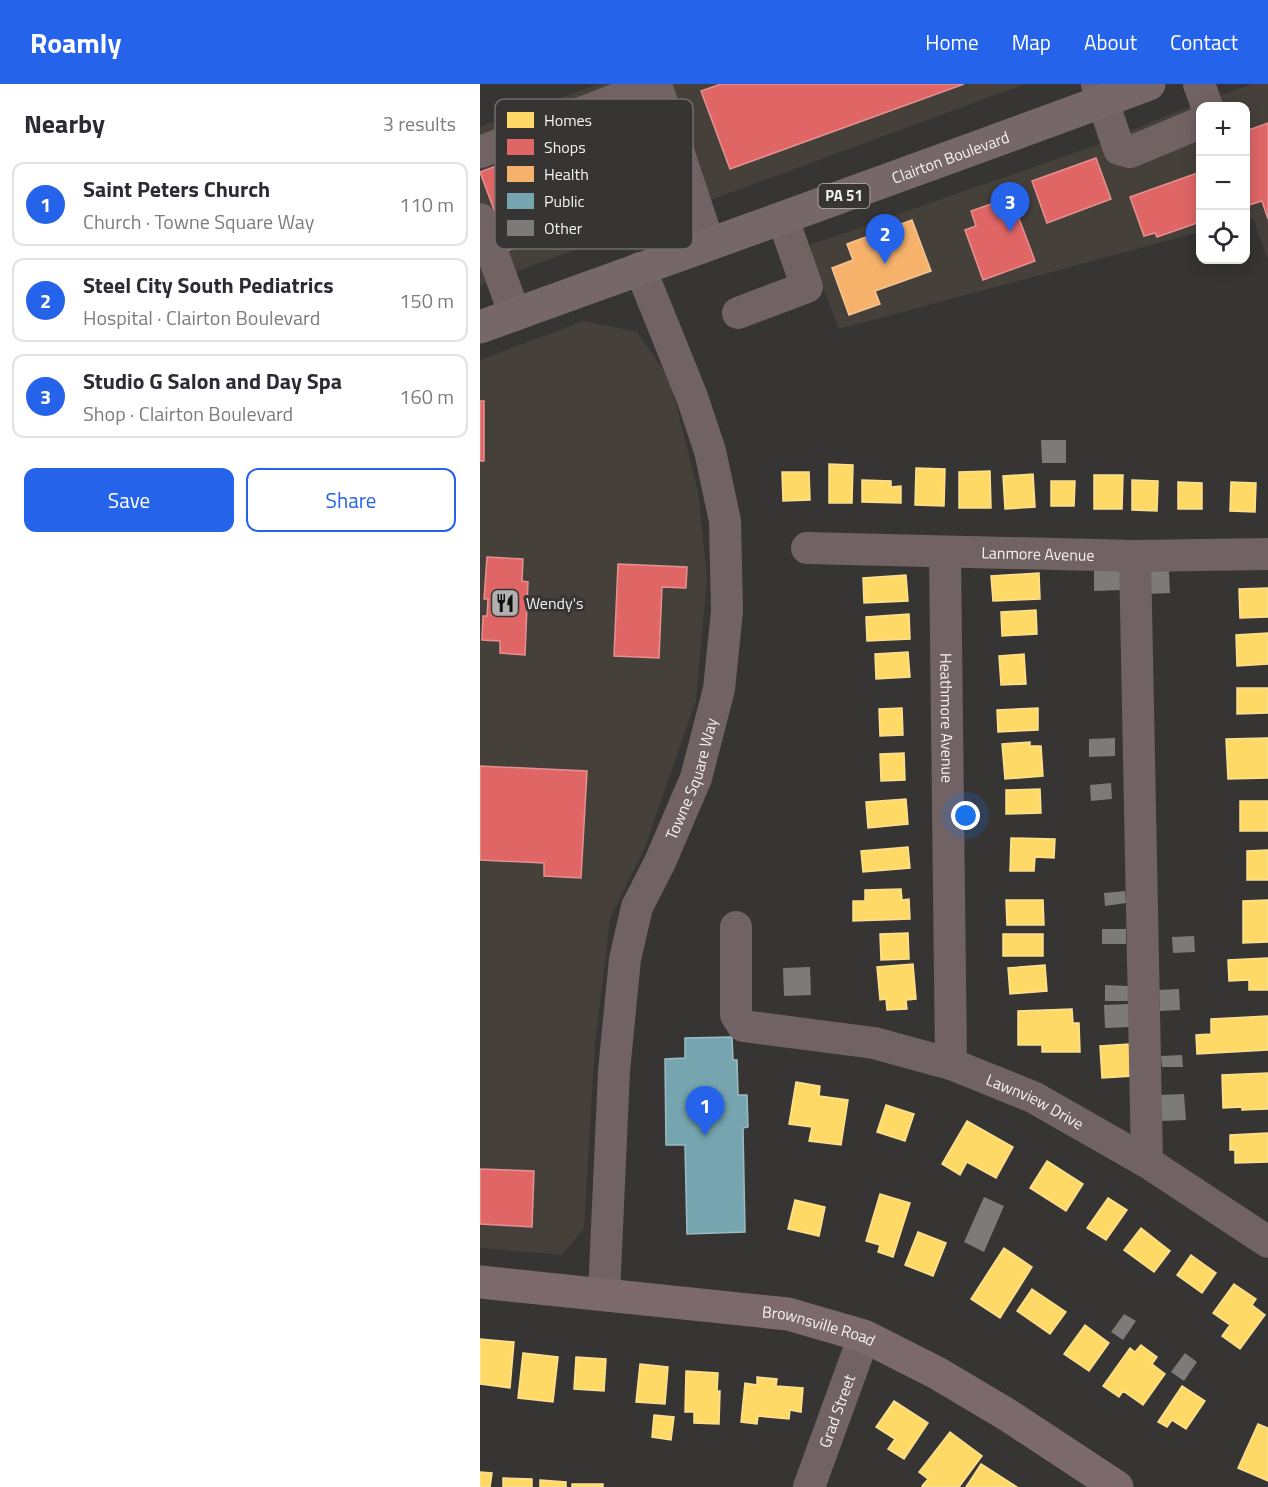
<!DOCTYPE html>
<html lang="en">
<head>
<meta charset="utf-8">
<style>
	body { margin:0; font-family:"Titillium Web",sans-serif; background:#f7f7f7; color:#2b2b33 }
	.controls { position:absolute; right:18px; top:18px; display:grid; overflow:hidden; border-radius:12px; box-shadow:0 3px 15px #0003 }
	.controls button { width:54px; height:54px; display:grid; place-items:center; padding:0; border:0; border-bottom:2px solid #e1e1e2; background:#fff; color:#2b2b33; font:30px sans-serif }
	.you { position:absolute; left:486px; top:732px; width:21px; height:21px; margin:-15px; border:4px solid #fff; border-radius:50%; background:#1a73e8; box-shadow:0 0 0 9px #1a73e833 }
	.badge { display:grid; place-items:center; width:39px; height:39px; border-radius:50%; background:#2563eb; color:#fff; font-size:20px; font-weight:700 }
	.pin { position:absolute; translate:-50% -50px; filter:drop-shadow(0 2px 3px #0008) }
	.pin::after { content:''; position:absolute; top:32px; width:21px; height:18px; background:inherit; clip-path:polygon(0 0,100% 0,50% 100%) }
	.list { margin:0; padding:0; list-style:none }
	h2 { display:flex; justify-content:space-between; align-items:center; height:78px; margin:0; padding:0 24px; font-size:26px }
	h2 small { font-size:20px; font-weight:400; color:#7c7c81 }
	.list li { display:grid; grid-template-columns:39px 1fr auto; gap:18px; align-items:center; box-sizing:border-box; height:84px; margin:0 12px 12px; padding:0 12px; border:2px solid #e1e1e2; border-radius:12px }
	.list b { display:block; font-size:22px; white-space:nowrap }
	.list p { margin:0; font-size:20px; white-space:nowrap; color:#7c7c81 }
	.list em { font-size:20px; font-style:normal; color:#7c7c81 }
	.actions { display:flex; gap:12px; padding:18px 24px }
	.actions a { flex:1; padding:14px 0; border:2px solid #2563eb; border-radius:12px; text-align:center; font-size:21px; color:#2563eb }
	.actions .main { background:#2563eb; color:#fff }
	.icon { flex:none; width:33px; height:33px; fill:none; stroke:currentColor; stroke-width:2; stroke-linecap:round; stroke-linejoin:round }
	.map { position:relative; flex:none; width:788px; height:1403px; overflow:hidden }
	header { display:flex; align-items:center; gap:36px; box-sizing:border-box; height:84px; padding:0 30px; background:#2563eb; color:#fff }
	header strong { font-size:28px }
	nav { display:flex; gap:33px; margin-inline-start:auto; font-size:21px }
	main { display:flex }
	aside { flex:1; background:#fff }
	.map>svg:first-child { display:block }
	.built { fill:#46403b }
	.homes { fill:#ffd966; stroke:#fce090; stroke-width:1.5 }
	.shops { fill:#e06666; stroke:#e69090; stroke-width:1.5 }
	.health { fill:#f6b26b; stroke:#f5c593; stroke-width:1.5 }
	.public { fill:#76a5af; stroke:#9cbcc3; stroke-width:1.5 }
	.building { fill:#7c7b7a }
	.lines { fill:none; stroke-linecap:round; stroke-linejoin:round }
	.minor { stroke:#716264; stroke-width:32 }
	.major { stroke:#7c696c; stroke-width:33 }
	.highway { stroke:#766769; stroke-width:33 }
	.labels { text-anchor:middle; stroke-width:6; stroke-linejoin:round; paint-order:stroke }
	.shield { fill:#373533; stroke:#bbb9b8; stroke-width:1.5 }
	.shield-label { font-size:15px; font-weight:bold; fill:#f4f2f1 }
	.street-label { font-size:16px; fill:#f4f2f1; stroke:#373533 }
	.poi-label { font-size:16px; fill:#f4f2f1; stroke:#373533; text-anchor:start }
	.key { fill:#373533; stroke:#706e6c; stroke-width:1.5 }
	.key-label { font-size:16px; fill:#f4f2f1 }
</style>
</head>
<body>
<header>
<strong>Roamly</strong>
<nav><a>Home</a><a>Map</a><a>About</a><a>Contact</a></nav>
</header>
<main>
<aside>
<h2>Nearby<small>3 results</small></h2>
<ul class="list">
<li><span class="badge">1</span><div><b>Saint Peters Church</b><p>Church · Towne Square Way</p></div><em>110 m</em></li>
<li><span class="badge">2</span><div><b>Steel City South Pediatrics</b><p>Hospital · Clairton Boulevard</p></div><em>150 m</em></li>
<li><span class="badge">3</span><div><b>Studio G Salon and Day Spa</b><p>Shop · Clairton Boulevard</p></div><em>160 m</em></li>
</ul>
<div class="actions"><a class="main">Save</a><a>Share</a></div>
</aside>
<div class="map">
<svg width="788" height="1403" viewBox="0 0 788 1403">
	<rect width="100%" height="100%" fill="#363534"/>
	<!-- built -->
	<path class="built" d="M119,0H545L0,201V43Z
		M772,0H788V176L773,134L766,136V22H720V148L359,245L327,162L617,61L700,26Z
		M104,237L157,248L189,294L218,407L227,495L216,616L165,763L130,835L115,960L104,1144L82,1171L0,1164V276Z"/>
	<!-- homes -->
	<path class="homes" d="M349,380L373,381L372,419H349Z
		M436,384L465,385L464,422L435,421Z
		M510,387L511,424H479V388Z
		M302,388H329L330,416L303,417Z
		M553,390L555,423L525,425L523,392Z
		M614,391H643L642,425H614Z
		M382,396L411,397V403L421,402V419L382,418Z
		M652,396L678,397L677,427L652,426Z
		M571,397H595L594,422H571Z
		M698,398L722,399V425H698Z
		M751,398L776,399L775,428L750,427Z
		M559,489L560,515L513,517L511,492Z
		M426,491L428,517L384,519L383,494Z
		M788,504V533L760,534L759,505Z
		M556,526L557,550L522,552L521,528Z
		M429,530L430,555L387,557L386,533Z
		M788,549V580L757,582L756,551Z
		M428,568L430,593L396,595L395,570Z
		M544,570L546,600L521,601L519,572Z
		M757,604H788V629L757,630Z
		M422,624L423,651L400,652L399,625Z
		M558,624V646L518,648L517,626Z
		M788,654V694L748,695L746,655Z
		M550,658V662H561L563,692L525,695L522,660Z
		M424,669L425,696L401,697L400,670Z
		M560,705L561,729L526,730V706Z
		M426,715L428,740L388,744L386,718Z
		M760,717H788V747H760Z
		M531,754L575,755L574,774L555,773L554,787H530Z
		M428,763L430,784L383,788L381,767Z
		M788,766V796H767V767Z
		M421,805L422,816L429,815L430,835L373,837V817H385V806Z
		M526,816H563L564,841H527Z
		M788,816V858L763,859V817Z
		M428,849L429,875L401,876L400,850Z
		M523,850H563V872H523Z
		M788,874V906H769V896L749,897L748,876Z
		M433,880L436,915L426,916L427,925L407,926L406,915L400,916L397,883Z
		M565,881L567,907L530,910L528,884Z
		M592,925L593,939H599L600,968H562V961H538V927Z
		M788,932V966L717,970L716,951L731,950V935Z
		M650,960L653,992L622,994L620,962Z
		M788,989V1025L762,1026V1023L743,1024L742,991Z
		M316,998L340,1002L339,1012L368,1016L361,1061L329,1057L332,1043L309,1040Z
		M406,1021L434,1030L425,1057L397,1048Z
		M487,1037L533,1063L516,1094L487,1078L480,1091L462,1080Z
		M788,1049V1078L755,1079V1066H750V1051Z
		M567,1077L603,1100L586,1127L550,1104Z
		M400,1110L430,1119L413,1173L398,1168L400,1161L386,1157Z
		M628,1114L647,1126L626,1156L607,1144Z
		M315,1116L345,1123L339,1152L308,1145Z
		M661,1144L690,1167L674,1188L644,1166Z
		M438,1148L466,1159L453,1192L425,1181Z
		M524,1164L552,1183L520,1234L491,1215Z
		M711,1171L736,1189L722,1209L697,1191Z
		M754,1200L776,1215L772,1221L785,1231L760,1265L742,1252L750,1241L733,1229Z
		M552,1205L586,1228L570,1250L537,1227Z
		M605,1241L629,1259L609,1287L584,1270Z
		M0,1255L34,1258L30,1304L0,1300Z
		M661,1261L677,1273L672,1280L685,1290L663,1321L643,1307L639,1313L623,1302L650,1264L655,1268Z
		M43,1269L78,1273L73,1318L38,1314Z
		M96,1273L126,1275L124,1307L94,1305Z
		M160,1280L188,1283L185,1320L156,1318Z
		M206,1287L238,1289L237,1307H240L239,1340L214,1339V1328H205Z
		M277,1293L297,1295L296,1302L323,1304L321,1328L310,1326L309,1335L278,1332L277,1340L261,1338L265,1299L277,1301Z
		M702,1302L725,1317L706,1345L692,1336L687,1343L678,1338Z
		M414,1317L448,1339L424,1375L408,1365L415,1355L396,1343Z
		M174,1331L194,1333L191,1356L172,1353Z
		M778,1340L788,1344V1397L758,1384Z
		M470,1348L502,1372L479,1403H444L442,1402L448,1395L439,1388Z
		M501,1380L537,1403H486Z
		M0,1388L12,1389L10,1403H0Z
		M23,1394L52,1395V1403H23Z
		M60,1396L86,1398V1403H60Z
		M92,1400H123V1403H92Z"/>
	<!-- shops -->
	<path class="shops" d="M241,0H484L250,85L221,7Z
		M148,34L177,112L29,166L0,88Z
		M788,39V135L782,117L766,122V47Z
		M616,74L631,115L567,139L552,97Z
		M720,88V138L677,153L675,149L664,152L650,113Z
		M531,113L555,177L503,196L485,146L496,142L491,127Z
		M0,317H4V377H0Z
		M7,473L43,475L42,497L48,498L45,571L20,569V557L2,556L3,532H7L8,515H4Z
		M138,480L207,483L206,504L182,503L179,574L134,572Z
		M0,682L107,687L101,794L64,792V779L0,776Z
		M0,1085L54,1087L52,1143L0,1140Z"/>
	<!-- health -->
	<path class="health" d="M432,136L451,187L395,207L400,220L369,231L352,184L373,176L367,160Z"/>
	<!-- public -->
	<path class="public" d="M252,953L253,976H257L258,1011H267L268,1043L263,1044L265,1148L207,1150L205,1061H186L185,975L205,974V954Z"/>
	<!-- building -->
	<path class="building" d="M561,356H586V379H562Z
		M642,486V506L614,507V487Z
		M666,487H689L690,509L667,510Z
		M635,654V672L609,673V655Z
		M631,699L632,715L611,717L610,701Z
		M645,807L646,819L625,822L624,809Z
		M622,845H646V860H622Z
		M714,852L715,868L693,869L692,853Z
		M330,883L331,911L304,912L303,884Z
		M625,901L648,902V917H625Z
		M699,905L700,926L680,927L679,906Z
		M649,920L650,943L625,944L624,921Z
		M702,971L703,983H682L681,972Z
		M704,1010L706,1036L681,1037L679,1011Z
		M504,1113L524,1122L504,1168L484,1158Z
		M644,1230L656,1237L643,1256L631,1248Z
		M705,1269L717,1278L704,1297L691,1288Z"/>
	<g class="lines">
		<!-- minor -->
		<g class="minor">
			<path d="M176,0L229,160"/>
			<path d="M617,0L639,65L650,68L720,39"/>
			<path d="M719,0L727,22"/>
			<path d="M0,68L176,0"/>
			<path d="M0,135L35,231"/>
			<path d="M258,229L327,203L303,135"/>
			<path id="s1" d="M327,464L655,472L788,470"/>
			<path id="s2" d="M465,468L471,980"/>
			<path d="M655,472L667,1078"/>
			<path id="s3" d="M256,843V931L263,942L394,959L471,980L553,1013L667,1078L788,1158"/>
			<path id="s4" d="M124,1211L134,987L145,875L157,823L180,778L216,694L239,605L247,527L245,437L230,367L212,313L160,184"/>
			<path id="s5" d="M329,1403L384,1252"/>
		</g>
		<!-- major -->
		<path class="major" id="s6" d="M0,1198L308,1230L384,1252L457,1289L526,1330L637,1403"/>
		<!-- highway -->
		<path class="highway" id="s7" d="M0,243C223,162 447,83 669,0"/>
	</g>
	<!-- icons -->
	<defs>
		<g id="restaurant-square" transform="scale(1.5)"><rect x="-9" y="-9" width="18" height="18" rx="4" fill="#b2b0af" stroke="#373533"/><path d="M-5-6h1v4h1v-4h1v4h1v-4h1v5L-1.5 .5V6h-2V.5L-5-1ZM5-6V6H3V1.5H1.5Q1.5-4 5-6Z" fill="#111"/></g>
	</defs>
	<g fill-rule="evenodd">
		<use href="#restaurant-square" x="25" y="519"/>
	</g>
	<g class="labels">
		<!-- shield labels -->
		<rect class="shield" x="338.5" y="100" width="51" height="24" rx="4.5"/>
		<g class="shield-label">
			<text x="364" y="117">PA 51</text>
		</g>
		<!-- street labels -->
		<g class="street-label">
			<text dy="6" stroke="none"><textPath href="#s7" startOffset="500">Clairton Boulevard</textPath></text>
			<text dy="6" stroke="none"><textPath href="#s1" startOffset="231">Lanmore Avenue</textPath></text>
			<text dy="6" stroke="none"><textPath href="#s2" startOffset="166">Heathmore Avenue</textPath></text>
			<text dy="6" stroke="none"><textPath href="#s4" startOffset="530">Towne Square Way</textPath></text>
			<text dy="6" stroke="none"><textPath href="#s3" startOffset="405">Lawnview Drive</textPath></text>
			<text dy="6" stroke="none"><textPath href="#s6" startOffset="342">Brownsville Road</textPath></text>
			<text dy="6" stroke="none"><textPath href="#s5" startOffset="81">Grad Street</textPath></text>
		</g>
		<!-- poi labels -->
		<g class="poi-label">
			<text x="46" y="525">Wendy's</text>
		</g>
	</g>
	<!-- legend -->
	<rect x="15" y="15" width="198" height="150" rx="9" class="key"/>
	<rect x="27" y="28" width="27" height="16" fill="#ffd966"/>
	<rect x="27" y="55" width="27" height="16" fill="#e06666"/>
	<rect x="27" y="82" width="27" height="16" fill="#f6b26b"/>
	<rect x="27" y="109" width="27" height="16" fill="#76a5af"/>
	<rect x="27" y="136" width="27" height="16" fill="#7c7b7a"/>
	<g class="key-label">
		<text x="64" y="42">Homes</text>
		<text x="64" y="69">Shops</text>
		<text x="64" y="96">Health</text>
		<text x="64" y="123">Public</text>
		<text x="64" y="150">Other</text>
	</g>
</svg>
<div class="controls">
<button>+</button>
<button>−</button>
<button><svg class="icon" aria-label="locate" viewBox="0 0 24 24"><circle cx="12" cy="12" r="6"/><path d="M12 2v4M12 18v4M2 12h4M18 12h4"/></svg></button>
</div>
<div class="you"></div>
<div class="pin badge" style="left:225px;top:1052px">1</div>
<div class="pin badge" style="left:405px;top:180px">2</div>
<div class="pin badge" style="left:530px;top:148px">3</div>
</div>
</main>
</body>
</html>
